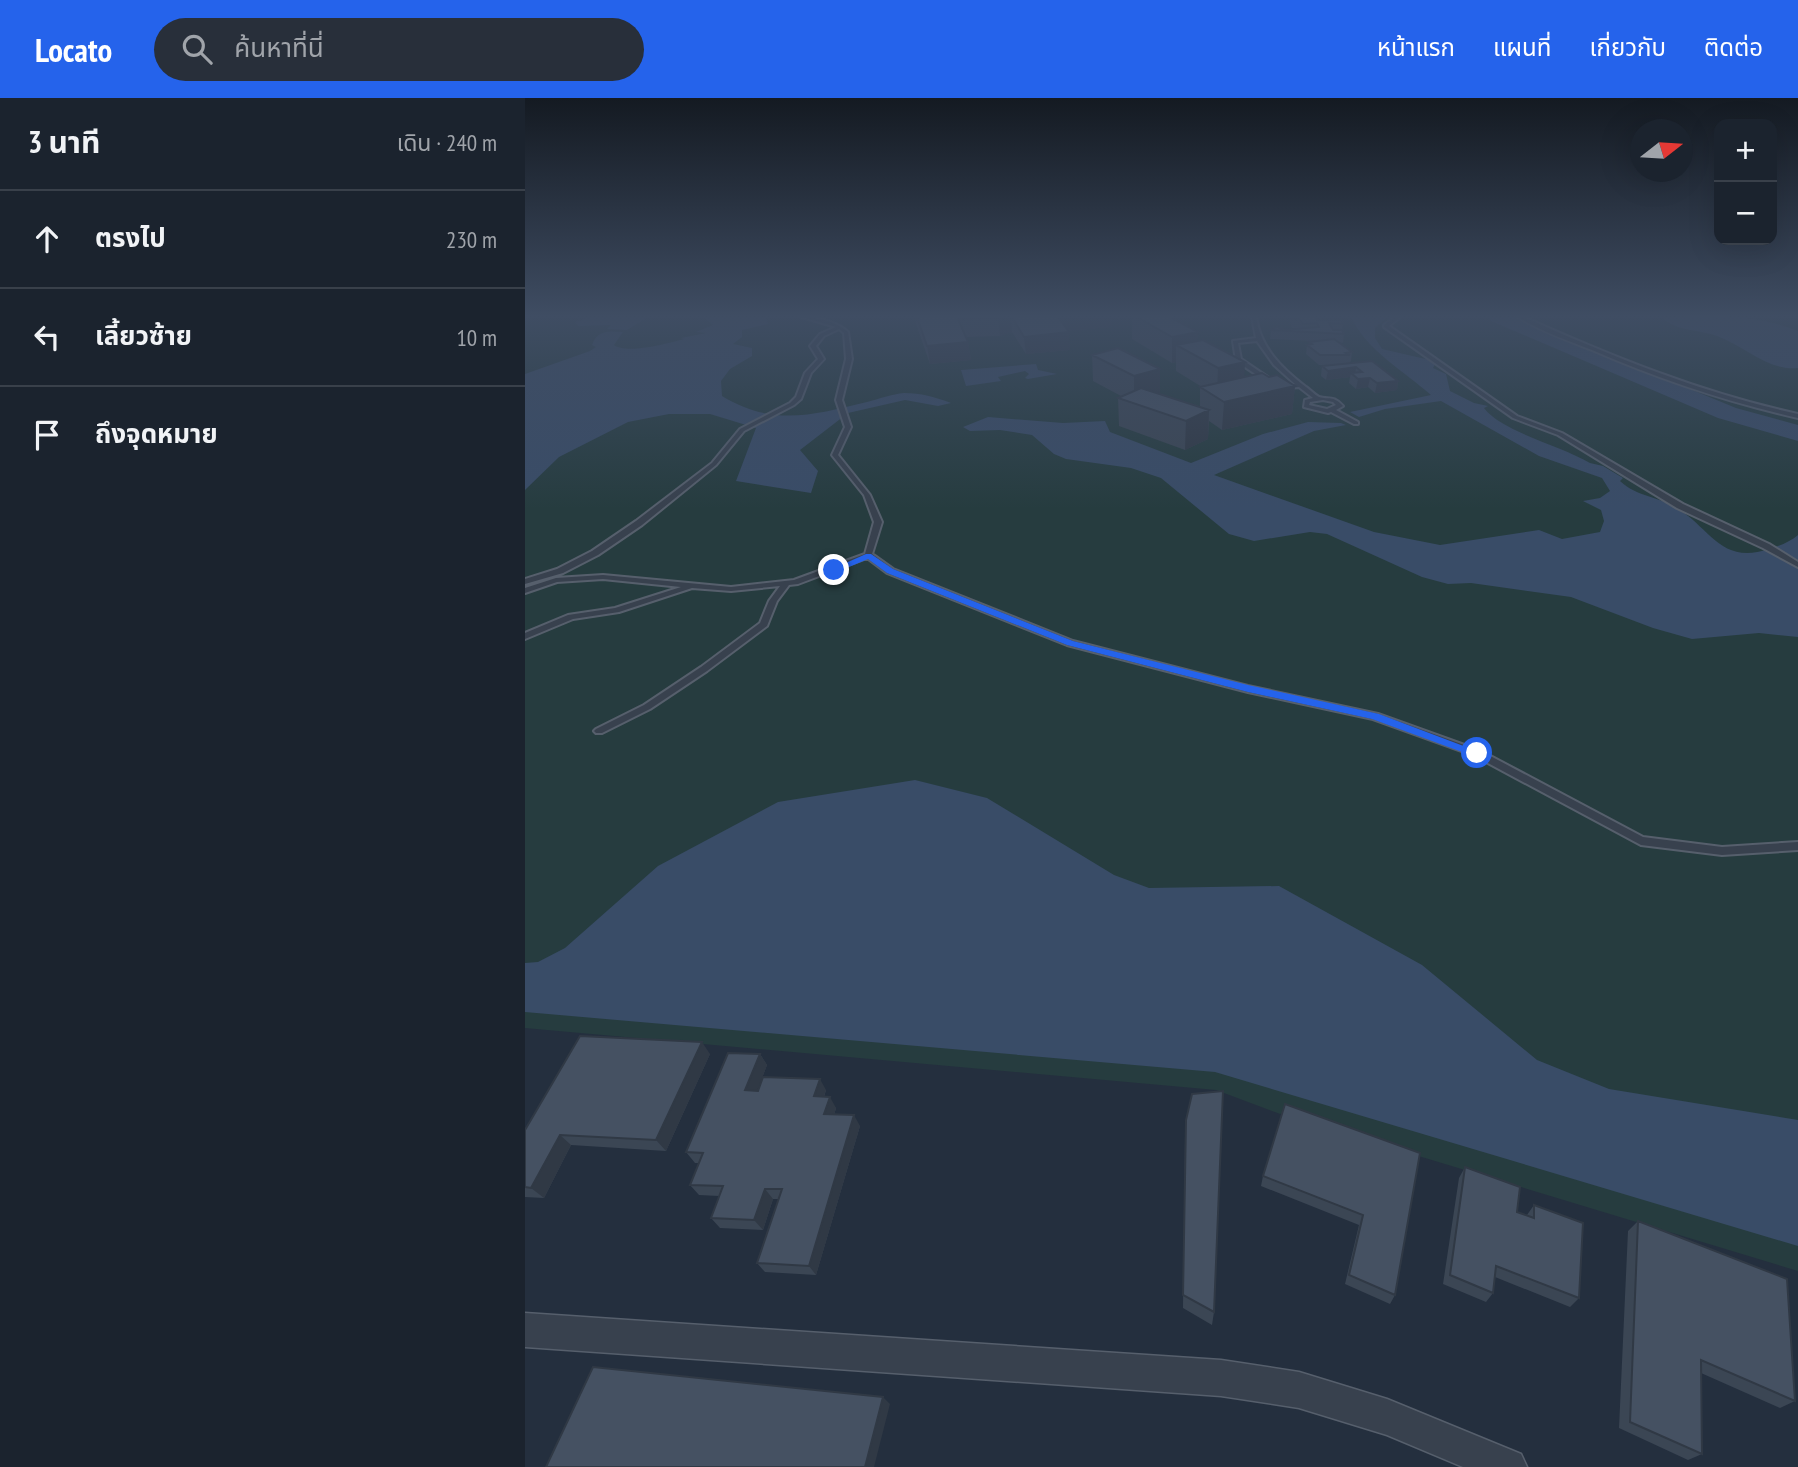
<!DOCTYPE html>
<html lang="th">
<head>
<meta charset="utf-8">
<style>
	body { margin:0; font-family:"PT Sans Narrow","Noto Sans Thai",sans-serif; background:#282f3a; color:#f1f3f6 }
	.controls { position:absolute; right:21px; top:21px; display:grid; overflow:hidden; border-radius:14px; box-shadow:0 7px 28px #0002 }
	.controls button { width:63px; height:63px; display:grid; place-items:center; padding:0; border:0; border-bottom:2px solid #39404a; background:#1b232e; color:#f1f3f6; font:35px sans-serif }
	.compass { position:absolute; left:1105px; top:21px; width:63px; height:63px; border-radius:50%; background:#1b232e; box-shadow:0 7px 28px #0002; rotate:73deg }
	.stop { position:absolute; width:21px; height:21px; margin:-16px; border:5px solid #2563eb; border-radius:50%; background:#fff }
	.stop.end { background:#2563eb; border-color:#fff; box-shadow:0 2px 7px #0008 }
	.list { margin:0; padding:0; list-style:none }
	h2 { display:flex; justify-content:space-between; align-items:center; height:91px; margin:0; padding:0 28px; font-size:30px }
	h2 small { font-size:23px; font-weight:400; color:#a0a4aa }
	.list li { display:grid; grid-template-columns:46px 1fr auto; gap:21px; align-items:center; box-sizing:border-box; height:98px; padding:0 28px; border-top:2px solid #39404a }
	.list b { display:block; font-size:26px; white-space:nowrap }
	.list em { font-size:23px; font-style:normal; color:#a0a4aa }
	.icon { flex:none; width:38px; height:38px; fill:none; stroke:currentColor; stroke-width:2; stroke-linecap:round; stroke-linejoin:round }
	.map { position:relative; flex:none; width:1273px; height:1369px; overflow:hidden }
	header { display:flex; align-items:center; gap:42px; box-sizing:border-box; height:98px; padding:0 35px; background:#2563eb; color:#fff }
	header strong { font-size:33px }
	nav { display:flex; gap:38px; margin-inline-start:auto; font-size:24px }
	.search { width:490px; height:63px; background:#282f3a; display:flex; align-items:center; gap:18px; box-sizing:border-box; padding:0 24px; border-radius:38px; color:#a0a4aa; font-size:26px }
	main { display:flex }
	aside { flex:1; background:#1b232e }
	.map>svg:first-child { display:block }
	.green { fill:#263c3f }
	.water { fill:#394c67 }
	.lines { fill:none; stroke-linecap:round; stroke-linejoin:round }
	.river { fill:#394c67; fill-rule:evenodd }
	.lane-casing { stroke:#565f6c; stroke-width:4 }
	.street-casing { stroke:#565f6c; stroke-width:3 }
	.lane { fill:#38414e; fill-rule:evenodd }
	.street { fill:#38414e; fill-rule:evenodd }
	.wall { fill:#3b4654 }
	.shaded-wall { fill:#303945 }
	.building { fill:#455162; stroke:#303945; stroke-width:2 }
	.route { fill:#2563eb }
</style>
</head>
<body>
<header>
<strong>Locato</strong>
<div class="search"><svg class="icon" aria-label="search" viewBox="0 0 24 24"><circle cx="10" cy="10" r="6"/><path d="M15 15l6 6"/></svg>ค้นหาที่นี่</div>
<nav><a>หน้าแรก</a><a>แผนที่</a><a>เกี่ยวกับ</a><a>ติดต่อ</a></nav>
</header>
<main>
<aside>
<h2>3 นาที<small>เดิน · 240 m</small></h2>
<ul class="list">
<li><svg class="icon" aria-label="ahead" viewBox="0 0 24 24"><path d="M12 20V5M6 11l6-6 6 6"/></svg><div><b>ตรงไป</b></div><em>230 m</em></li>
<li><svg class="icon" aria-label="left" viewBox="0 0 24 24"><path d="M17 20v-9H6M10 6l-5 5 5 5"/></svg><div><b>เลี้ยวซ้าย</b></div><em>10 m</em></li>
<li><svg class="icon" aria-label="arrive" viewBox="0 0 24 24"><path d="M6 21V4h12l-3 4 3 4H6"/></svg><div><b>ถึงจุดหมาย</b></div></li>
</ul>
</aside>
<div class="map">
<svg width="1273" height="1369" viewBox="0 0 1273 1369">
	<rect width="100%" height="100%" fill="#242f3e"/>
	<!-- green -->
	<path class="green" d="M0,219H1264L1273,222V1173L758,1017L691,992L0,930Z"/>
	<!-- water -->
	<path class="water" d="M66,219H120V221L102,232L82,231L86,227L53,228L50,224Z
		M179,219L241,220L243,226L217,232V239L208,246L227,250V258L205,271L196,283L197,298C248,329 288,317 342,304C354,301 367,296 379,295C396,295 410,299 426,305L413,308L380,302L323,315L275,352L293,373L286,395L211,383L231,330L185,316H144L103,324L34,359L0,392V276L65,253L71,249L67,247C72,232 84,233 98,234L89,247C102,257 148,244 159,241L156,240L181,235L171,234L188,227Z
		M826,219L861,220L850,230V240L857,251L905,262L910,266L908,270L921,276L925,293L949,305L963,308L959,310C977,334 1037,348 1065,365L1078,368L1098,380L1095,383C1112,399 1133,398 1152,410C1186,431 1196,467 1244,451C1254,448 1265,444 1273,437V539L1234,535L1167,541L1128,530L1046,499L946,485L923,486L897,479L802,436L785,434L729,443L704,436L636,380L606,370L541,361L529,356L507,337L475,332L445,333L438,329L463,319L538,325L580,323L585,334L666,365L738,336L783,324L816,325L821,327L789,333L689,377L849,434L915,447L1014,432L1037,441L1075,434L1079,423L1076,412L1058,403L1075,400L1085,393L1077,380L1014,358L916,303L860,311L834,319L825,314L906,297C879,273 842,253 826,219Z
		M1136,219C1185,219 1226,214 1273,233V270C1242,273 1220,248 1192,238C1172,231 1153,234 1136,219Z
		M511,266L513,272L532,276L503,281L500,280L504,276L500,273L473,279L476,283L441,288L436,272Z
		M390,682L462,700L589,777L624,790L754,788L897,867L1012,962L1084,991L1273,1022V1148L690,974L0,914V865L13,864L40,850L133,768L253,704Z"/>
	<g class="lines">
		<!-- river -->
		<path class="river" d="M963,219H990L1211,310L1273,327V343L1193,320L966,223Z"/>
		<!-- lane casing -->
		<g class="lane-casing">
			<path id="lane" d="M277,219C292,219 312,224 323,234L327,261L317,302L326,329L313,357L345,397L357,424L347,456L368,471L548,543L723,588L853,616L956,653L1118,739L1197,749L1273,744V752L1197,757L1116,747L948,657L848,621L723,594L542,547L362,475L342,460L273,486L264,487L252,503L242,528L182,573L125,611L77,635H71L69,633L71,631L119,607L176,569L235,525L244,503L255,488L206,493L167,490L94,514L48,521L0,541V535L43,517L90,510L156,489L78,481L32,484L0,495V490L31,480L78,477L206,489L269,482L340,456L349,424L339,397L307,357L320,329L311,302L321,261L319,235L314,231L299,238L291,248L299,261L286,275L276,301L269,307L219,333L191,367L117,427L73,457L38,475L0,486V481L32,471L67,453L111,423L187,365L215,331L265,305L271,299L280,275L293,261L285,248L295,236L311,229Z
				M727,219H731C736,250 756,270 781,289C784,291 790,297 794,299C804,302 808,297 818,308L811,312L833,324V326H829L806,314L803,315L779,309L780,302L788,300L774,289L753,291L711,263L708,243L731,240ZM732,243L749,267L770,286L756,288L716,261L713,245ZM798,302L808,304L811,307L802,311L784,307L785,304Z
				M870,219H875L864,228L992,318L1037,335L1158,406L1244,446L1273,464V469L1238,450L1152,410L1033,337L988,320L859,229V227Z
				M993,219H999C1088,259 1177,295 1273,316V320C1202,304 1134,281 1067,252C1042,242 1015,233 993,219Z"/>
		</g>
		<!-- street casing -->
		<g class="street-casing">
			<path id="street" d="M0,1215L696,1262L774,1274L862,1301L996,1356L1002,1369H938L862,1337L774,1310L696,1298L0,1249Z"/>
		</g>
		<!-- lane -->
		<use href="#lane" class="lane"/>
		<!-- street -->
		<use href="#street" class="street"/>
	</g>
	<!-- wall -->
	<path class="wall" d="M390,219H598V220L588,221L584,229L543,233L545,252L501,256L487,234L475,238L441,239L443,244L446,262L405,266L391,226Z
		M607,219H645L673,234L672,243L719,279H744L770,288L767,316L697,332L684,323L683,341L660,352L594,328L593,300L596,298L568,283L567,257L635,271V296L675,309V289H677L651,273V264L647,265L607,241Z
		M765,219H799V222L818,226L817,232L819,236L818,245L814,244L827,254L826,263L824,265L873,283L872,292L850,295L843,289L831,291L824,285L825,279L801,282L796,278L797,268L811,267H794L781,256L782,247H784V244L789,243L745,241L746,232L775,231L774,230H767L765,225Z
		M185,956L141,1053L46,1047L19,1100L0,1099V1032Z
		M235,956L242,967L232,993L301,992L299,999L311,1010L309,1017L335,1028L291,1177L240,1174L232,1165L254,1101H248L238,1132L195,1130L186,1120L194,1098L174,1097L165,1087L174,1065H170L161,1054Z
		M660,1038L689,1214L687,1227L658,1210Z
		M895,1055L870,1197L865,1206L820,1186L834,1127L736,1088L738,1078Z
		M940,1069L992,1114L1002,1117L1009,1107L1054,1200L1045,1209L970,1179L968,1195L961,1204L918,1186L934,1080Z
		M1113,1123L1270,1303L1255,1310L1176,1275L1177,1356L1163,1362L1094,1330L1103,1133Z"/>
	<!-- shaded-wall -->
	<path class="shaded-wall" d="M477,219H486L487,234L475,238L473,220Z
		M532,219H598V220L588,221L584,229L533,234Z
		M544,234L545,252L501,256L499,239Z
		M673,234L672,258L651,247V264L647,265V239Z
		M443,244L446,262L405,266L402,248Z
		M720,264L719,291L692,297L693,270Z
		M831,269L830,279L826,275L825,279L801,282L803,273Z
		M635,271V298L609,305V278Z
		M845,280L843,289L831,291L833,281Z
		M873,283L872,292L850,295L852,285Z
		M770,288L767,316L697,332L699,304Z
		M684,312L683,341L660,352L661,323Z
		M177,944L185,956L141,1053L131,1042Z
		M235,956L242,967L228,1004L220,992Z
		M295,981L301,992L295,1010L289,998Z
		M305,999L311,1010L306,1027L299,1016Z
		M329,1017L335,1028L291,1177L284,1168Z
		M35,1037L46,1047L19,1100L6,1090Z
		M240,1091L248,1101L238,1132L229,1122Z
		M358,1299L365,1306L349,1369H340Z"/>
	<!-- building -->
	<path class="building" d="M392,219H477L473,220L433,221L443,244L402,248Z
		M487,219H533L544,234L499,239Z
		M612,219H645L673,234L647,239Z
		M766,219H790L792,222H816L818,226L804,225L808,232H817L819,236L746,232L752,229L760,232L794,229L792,225L778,226L775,221H767Z
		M809,241L827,254L821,255L825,257H795L782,247L787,246L784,244Z
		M678,242L720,264L693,270L651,247Z
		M593,250L635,271L609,278L567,257Z
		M847,263L873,283L852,285L845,280L833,281L826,275L837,274L831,269L803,273L797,268Z
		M737,275L744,279L752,277L770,288L699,304L675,289Z
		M616,290L684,312L661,323L593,300Z
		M55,938L177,944L131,1042L35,1037L6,1090L0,1089V1032Z
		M203,955L235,956L220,992L233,993L238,979L295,981L289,998L305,999L299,1016L329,1017L284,1168L232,1165L257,1091H240L229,1122L186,1120L198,1088L165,1087L178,1055L161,1054Z
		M698,993L689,1214L658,1197L661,1022L667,996Z
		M760,1006L895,1055L870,1197L824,1177L838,1117L738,1078Z
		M940,1069L995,1089L992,1114L1009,1120V1107L1058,1125L1054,1200L971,1168L968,1195L925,1177Z
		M1113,1123L1262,1181L1270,1303L1176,1262L1177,1356L1105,1324Z
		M68,1269L358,1299L340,1369H21Z"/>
	<!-- sky -->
	<linearGradient id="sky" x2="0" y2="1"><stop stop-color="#141a22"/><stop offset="0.53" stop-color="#3f4d63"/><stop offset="1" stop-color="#3f4d63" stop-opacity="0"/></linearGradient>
	<rect width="1273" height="411" fill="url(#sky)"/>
	<!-- route -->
	<path class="route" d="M341,456H346L368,471L548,543L723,587L854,616L957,655L948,658L847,621L723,594L542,547L362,475L343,461L312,474L305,472Z"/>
</svg>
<div class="controls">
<button>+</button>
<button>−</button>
</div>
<svg class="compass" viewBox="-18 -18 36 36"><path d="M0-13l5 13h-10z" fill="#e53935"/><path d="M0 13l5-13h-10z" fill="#a0a4aa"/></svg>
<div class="stop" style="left:952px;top:655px"></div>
<div class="stop end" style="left:309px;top:472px"></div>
</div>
</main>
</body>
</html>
